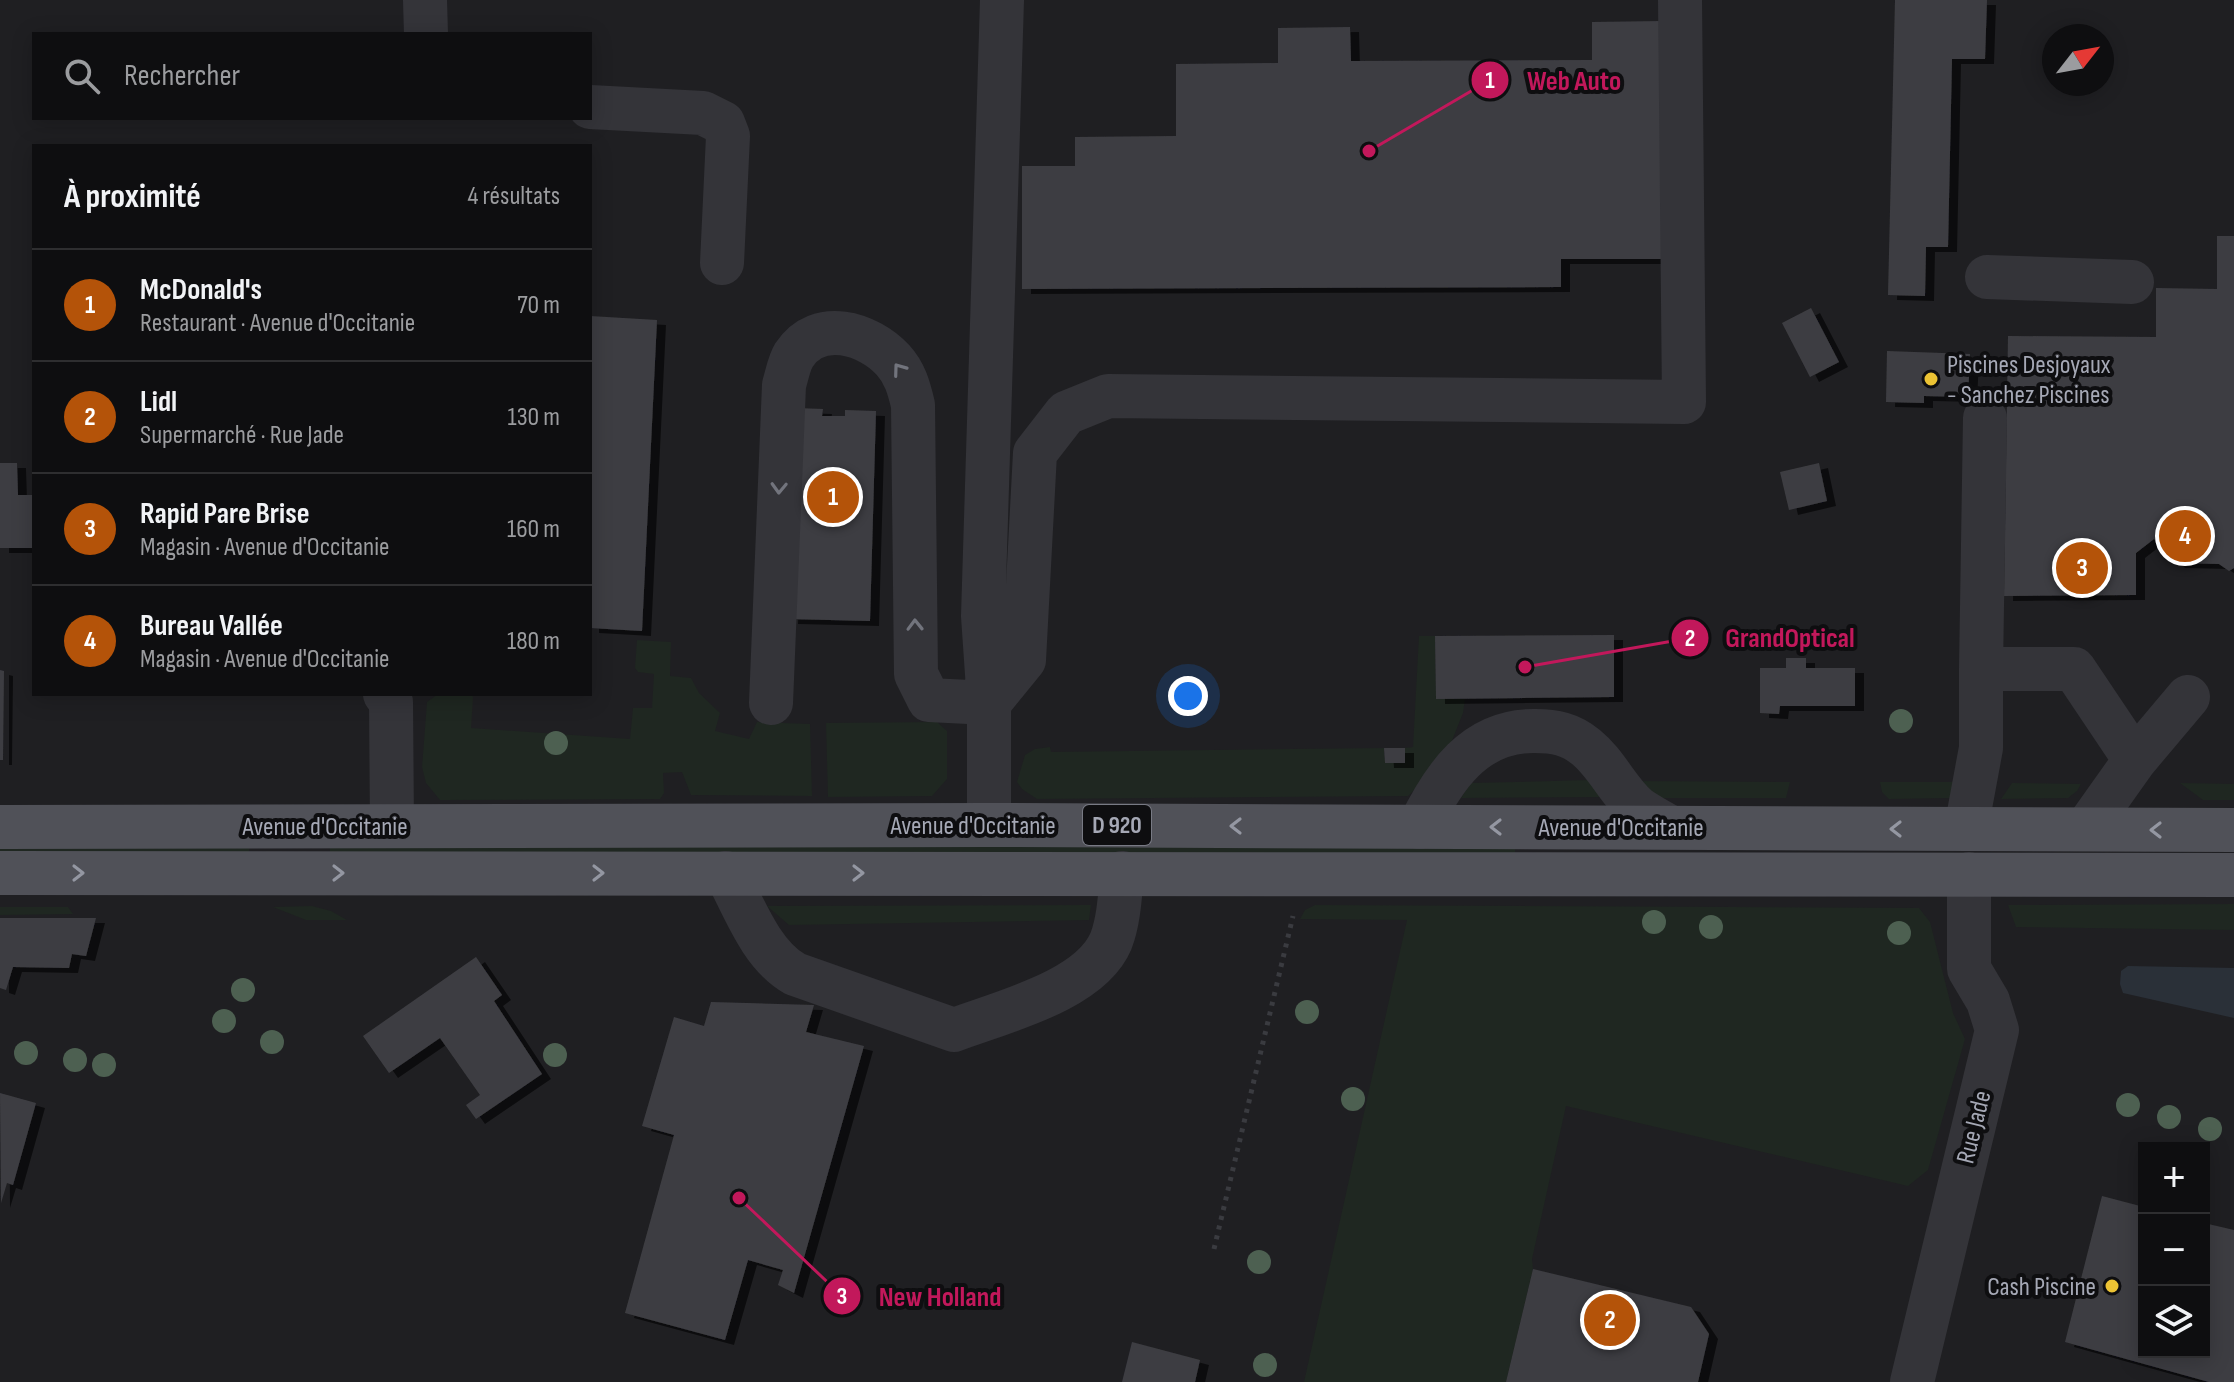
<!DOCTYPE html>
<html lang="fr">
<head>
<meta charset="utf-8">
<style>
	body { margin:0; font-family:"Sofia Sans Condensed",sans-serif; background:#1c1c1e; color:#f1f3f6 }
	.controls { position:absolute; right:24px; bottom:24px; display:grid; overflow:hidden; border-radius:0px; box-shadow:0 4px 20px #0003 }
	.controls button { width:72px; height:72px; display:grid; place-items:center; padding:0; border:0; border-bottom:2px solid #2e2e30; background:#0e0e10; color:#f1f3f6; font:40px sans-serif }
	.compass { position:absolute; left:2042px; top:24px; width:72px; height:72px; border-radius:50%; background:#0e0e10; box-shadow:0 4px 20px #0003; rotate:59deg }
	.you { position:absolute; left:1188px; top:696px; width:28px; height:28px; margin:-20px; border:6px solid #fff; border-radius:50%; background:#1a73e8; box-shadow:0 0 0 12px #1a73e833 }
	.badge { display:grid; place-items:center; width:52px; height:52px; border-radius:50%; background:#b45309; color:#fff; font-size:26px; font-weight:700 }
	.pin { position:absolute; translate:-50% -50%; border:4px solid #fff; box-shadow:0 2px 8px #0006 }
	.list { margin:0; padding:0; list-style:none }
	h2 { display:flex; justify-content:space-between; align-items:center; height:104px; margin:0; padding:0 32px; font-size:34px }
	h2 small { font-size:26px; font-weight:400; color:#9b9c9f }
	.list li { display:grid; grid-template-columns:52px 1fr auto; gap:24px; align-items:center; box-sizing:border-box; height:112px; padding:0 32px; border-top:2px solid #2e2e30 }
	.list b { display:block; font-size:30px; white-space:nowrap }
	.list p { margin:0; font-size:26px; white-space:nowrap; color:#9b9c9f }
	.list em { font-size:26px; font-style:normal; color:#9b9c9f }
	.icon { flex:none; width:44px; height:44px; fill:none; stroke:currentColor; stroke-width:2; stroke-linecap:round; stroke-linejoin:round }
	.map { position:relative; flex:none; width:2234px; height:1382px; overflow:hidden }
	.search { position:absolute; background:#0e0e10; box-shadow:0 4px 20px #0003; left:32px; top:32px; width:560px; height:88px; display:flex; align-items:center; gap:20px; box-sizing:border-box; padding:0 28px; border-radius:0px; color:#9b9c9f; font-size:30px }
	.panel { position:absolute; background:#0e0e10; box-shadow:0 4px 20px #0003; left:32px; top:144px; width:560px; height:552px; border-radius:0px }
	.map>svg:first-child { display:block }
	.built { fill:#1f1f22; fill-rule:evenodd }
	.green { fill:#1f2721 }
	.water { fill:#2a3038 }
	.building { fill:#3d3d42; filter:url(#shadow) }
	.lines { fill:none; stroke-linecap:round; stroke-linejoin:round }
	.path { stroke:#3a3b40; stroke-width:5; stroke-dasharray:4 6; stroke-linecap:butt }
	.minor { stroke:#343439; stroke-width:44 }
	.major { stroke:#505158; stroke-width:44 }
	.tree { fill:#4d6051 }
	.oneway { stroke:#72747d }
	.oneway2 { stroke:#9497a2 }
	.poi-dot { fill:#ecc334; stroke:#0e0e10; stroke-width:3 }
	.labels { text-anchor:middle; stroke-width:8; stroke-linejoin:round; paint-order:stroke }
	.shield { fill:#0e0e10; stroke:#787a84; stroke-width:2 }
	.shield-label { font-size:24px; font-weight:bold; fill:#a5a8b5 }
	.poi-label { font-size:26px; fill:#a5a8b5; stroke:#0e0e10; text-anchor:start }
	.street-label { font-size:26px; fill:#a5a8b5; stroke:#0e0e10 }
	.leader { fill:none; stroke:#c2185b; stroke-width:3 }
	.callout-dot { fill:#c2185b; stroke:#0e0e10; stroke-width:3 }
	.mark-label { font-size:24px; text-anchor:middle; font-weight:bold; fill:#fff }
	.callout-label { font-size:28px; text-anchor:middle; font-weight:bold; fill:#c2185b; stroke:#0e0e10; stroke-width:8; stroke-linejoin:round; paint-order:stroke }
</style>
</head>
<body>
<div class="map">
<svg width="2234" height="1382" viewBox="0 0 2234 1382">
	<defs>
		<filter id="shadow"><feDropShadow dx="9" dy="5" stdDeviation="0" flood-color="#0009"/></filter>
	</defs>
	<rect width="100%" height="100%" fill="#131315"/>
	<!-- built -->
	<path class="built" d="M0,0H2234V1382H0ZM34,34H590V118H34ZM2054,36H2102V84H2054ZM34,146H590V694H34ZM2144,1148H2204V1352H2144Z"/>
	<!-- green -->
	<path class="green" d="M1419,636H1435L1436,699H1465L1463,713L1443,763L1408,796L1037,799L1022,789L1017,782L1025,755L1035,749L1050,747L1051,752L1384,748L1385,763H1405V748L1413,747Z
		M637,640L671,642L670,676L691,678L699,693L720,713L715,731L749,739L757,722L810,724L812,796L691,795L682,772L663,773L664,793L660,799L440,800L426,783L422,767L427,702L438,694H471L473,697L471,728L630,739L633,708H652L654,674L638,672L635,668Z
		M937,722L947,731V779L932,796L828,797L826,723Z
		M1591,780L1606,797L1461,798L1471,783Z
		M1635,781L1790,782L1786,798H1654Z
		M1880,782H1960L1952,798L1889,799L1882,792Z
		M2012,783L2081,784L2077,791L2068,798L2001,799Z
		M2180,783L2234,784V800H2203Z
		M330,840L1515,849V864L330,857Z
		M0,846H249V858L0,859Z
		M2234,904V930L2016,927L2008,905Z
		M1091,905L1089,920L789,925L767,906Z
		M1315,905L1919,908L1930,922L1953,1013L1965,1039L1928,1170L1908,1186L1566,1106L1532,1259L1533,1269L1506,1382H1304L1407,920L1300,919L1305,910Z
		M312,906L331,911L347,920H306L273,907Z
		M0,907H68L73,914L0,915Z"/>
	<!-- water -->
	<path class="water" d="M2128,966L2234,968V1018L2123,993L2120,984L2121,971Z"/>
	<!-- building -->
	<path class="building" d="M1895,0H1987L1985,59H1952L1948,247H1926L1925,296L1888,295Z
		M1663,21L1664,259H1561V287L1022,289V166H1075V137L1176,136V64L1278,63V28L1350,27L1351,61L1592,60V22Z
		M2217,236H2234V568L2229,571L2219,564L2176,563L2154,539L2136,553V595L2004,596L2008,336L2156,337V288L2217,289Z
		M1811,308L1839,362L1810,377L1782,323Z
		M590,316L657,320L642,631L590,628Z
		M1887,351L1970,354L1968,397L1924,396V403L1886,402Z
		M796,408L823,409L822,416H845V410L876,411L870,621L789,619Z
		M0,463H17L18,495H34V548H0Z
		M1819,463L1827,501L1789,510L1780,472Z
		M1614,635V697L1436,699L1435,636Z
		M1786,658H1806V668H1855V706H1780L1779,714L1760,713V668H1786Z
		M0,670L4,671L3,760H0Z
		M1384,748H1405V763H1385Z
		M0,918H96L86,956L72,954L69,968L13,967L6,990L0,988Z
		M476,957L502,995L494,1001L542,1074L476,1119L466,1105L480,1095L440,1038L389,1073L363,1036Z
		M711,1002L814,1005L806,1032L864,1046L794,1293L778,1285L783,1270L748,1260L725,1340L625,1313L674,1135L642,1126L674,1017L704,1026Z
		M0,1093L36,1103L13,1185L7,1183L1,1203Z
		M2102,1196L2144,1207V1352H2204V1223L2234,1230V1382H2209L2065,1342Z
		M1533,1269L1691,1307L1709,1334L1698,1382H1506Z
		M1132,1342L1200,1360L1195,1382H1122Z"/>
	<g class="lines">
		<!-- path -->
		<path class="path" d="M1214,1249L1293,916"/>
		<!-- minor -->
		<path class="minor" d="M425,0L426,34
			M590,107L703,113L723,123L728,136L722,263
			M1987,277L2132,282
			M1981,669L1985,418
			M385,694L391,702L392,826
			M771,703L784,385C787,375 789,363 794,355C818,318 868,333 893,360C905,373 909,388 913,405L916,674L929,700L989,703
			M989,703L1024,660L1035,453L1066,413L1108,396L1684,402L1680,0
			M2135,760L2188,697
			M989,825V703L983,616L1002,0
			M1419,827C1443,778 1474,730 1535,731C1555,731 1570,734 1586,747C1607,764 1618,791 1638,808C1648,815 1659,821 1670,827
			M1966,829L1981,748V669H2074L2135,760L2086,829
			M726,873C744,907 761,955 795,974L954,1030C1001,1012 1090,991 1111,941C1119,920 1120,895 1122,873
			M1912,1382L1997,1030L1988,1001L1969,969V874"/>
		<!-- major -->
		<path class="major" d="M0,827L989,825L2234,830
			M0,873L2234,875"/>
	</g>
	<!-- trees -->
	<g class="tree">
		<circle cx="1901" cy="721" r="12"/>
		<circle cx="556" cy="743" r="12"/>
		<circle cx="1654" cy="922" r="12"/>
		<circle cx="1711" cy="927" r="12"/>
		<circle cx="1899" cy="933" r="12"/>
		<circle cx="243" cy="990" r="12"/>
		<circle cx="1307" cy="1012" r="12"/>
		<circle cx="224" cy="1021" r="12"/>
		<circle cx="272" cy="1042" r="12"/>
		<circle cx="26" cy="1053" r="12"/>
		<circle cx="555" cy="1055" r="12"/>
		<circle cx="75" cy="1060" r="12"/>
		<circle cx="104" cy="1065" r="12"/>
		<circle cx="1353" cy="1099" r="12"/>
		<circle cx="2128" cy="1105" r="12"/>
		<circle cx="2169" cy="1117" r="12"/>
		<circle cx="2210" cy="1129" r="12"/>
		<circle cx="1259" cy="1262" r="12"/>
		<circle cx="1265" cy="1365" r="12"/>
	</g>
	<!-- one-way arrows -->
	<defs><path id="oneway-chevron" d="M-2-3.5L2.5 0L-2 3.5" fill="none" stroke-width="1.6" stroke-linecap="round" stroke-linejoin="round" transform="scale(2)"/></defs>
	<g class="oneway">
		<use href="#oneway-chevron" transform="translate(899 369) rotate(-126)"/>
		<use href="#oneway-chevron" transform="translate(779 488) rotate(92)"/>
		<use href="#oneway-chevron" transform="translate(915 625) rotate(-91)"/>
	</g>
	<g class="oneway2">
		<use href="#oneway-chevron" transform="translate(1236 826) rotate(-180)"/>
		<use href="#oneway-chevron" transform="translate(1496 827) rotate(-180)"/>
		<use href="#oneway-chevron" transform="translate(1896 829) rotate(-180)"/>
		<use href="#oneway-chevron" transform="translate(2156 830) rotate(-180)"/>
		<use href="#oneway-chevron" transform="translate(78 873)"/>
		<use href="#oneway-chevron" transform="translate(338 873)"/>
		<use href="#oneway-chevron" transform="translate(598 873)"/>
		<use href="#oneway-chevron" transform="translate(858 873)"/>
	</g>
	<!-- markers -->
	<g class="poi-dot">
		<circle cx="1931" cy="379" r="8"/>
		<circle cx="2112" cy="1286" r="8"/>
	</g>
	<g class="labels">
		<!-- shield labels -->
		<rect class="shield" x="1083" y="805" width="68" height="40" rx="6"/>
		<g class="shield-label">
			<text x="1117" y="833">D 920</text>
		</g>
		<!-- poi labels -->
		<g class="poi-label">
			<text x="1947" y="373">Piscines Desjoyaux<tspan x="1947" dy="30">- Sanchez Piscines</tspan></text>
			<text x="2096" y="1295" text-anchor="end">Cash Piscine</text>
		</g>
		<!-- street labels -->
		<g class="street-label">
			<text x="973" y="834">Avenue d'Occitanie</text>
			<text x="325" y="835">Avenue d'Occitanie</text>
			<text x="1621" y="836">Avenue d'Occitanie</text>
			<text transform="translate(1973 1127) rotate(-76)" y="9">Rue Jade</text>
		</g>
	</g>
	<!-- callouts -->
	<path class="leader" d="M1369 151L1490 80M1525 667L1690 638M739 1198L842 1296"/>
	<g class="callout-dot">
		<circle cx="1369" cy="151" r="8"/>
		<circle cx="1525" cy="667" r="8"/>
		<circle cx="739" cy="1198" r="8"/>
		<circle cx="1490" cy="80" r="20"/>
		<circle cx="1690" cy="638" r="20"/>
		<circle cx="842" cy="1296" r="20"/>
	</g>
	<g class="mark-label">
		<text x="1490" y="88">1</text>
		<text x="1690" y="646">2</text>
		<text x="842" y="1304">3</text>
	</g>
	<g class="callout-label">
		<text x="1574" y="90">Web Auto</text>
		<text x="1790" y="647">GrandOptical</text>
		<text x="940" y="1306">New Holland</text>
	</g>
</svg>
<div class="controls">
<button>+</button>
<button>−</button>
<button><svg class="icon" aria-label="layers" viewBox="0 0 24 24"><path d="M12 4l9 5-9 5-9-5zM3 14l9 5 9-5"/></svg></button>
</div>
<svg class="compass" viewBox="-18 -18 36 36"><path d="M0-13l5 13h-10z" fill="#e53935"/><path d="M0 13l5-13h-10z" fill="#9b9c9f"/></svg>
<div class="you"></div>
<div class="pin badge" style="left:833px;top:497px">1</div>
<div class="pin badge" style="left:1610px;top:1320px">2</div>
<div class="pin badge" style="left:2082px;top:568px">3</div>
<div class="pin badge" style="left:2185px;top:536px">4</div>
<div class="search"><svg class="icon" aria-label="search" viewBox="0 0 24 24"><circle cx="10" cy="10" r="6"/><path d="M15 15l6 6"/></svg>Rechercher</div>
<section class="panel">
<h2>À proximité<small>4 résultats</small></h2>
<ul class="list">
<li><span class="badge">1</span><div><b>McDonald's</b><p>Restaurant · Avenue d'Occitanie</p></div><em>70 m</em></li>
<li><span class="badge">2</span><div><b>Lidl</b><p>Supermarché · Rue Jade</p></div><em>130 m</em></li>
<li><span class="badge">3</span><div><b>Rapid Pare Brise</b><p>Magasin · Avenue d'Occitanie</p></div><em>160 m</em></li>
<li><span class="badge">4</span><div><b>Bureau Vallée</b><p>Magasin · Avenue d'Occitanie</p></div><em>180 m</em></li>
</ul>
</section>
</div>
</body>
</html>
